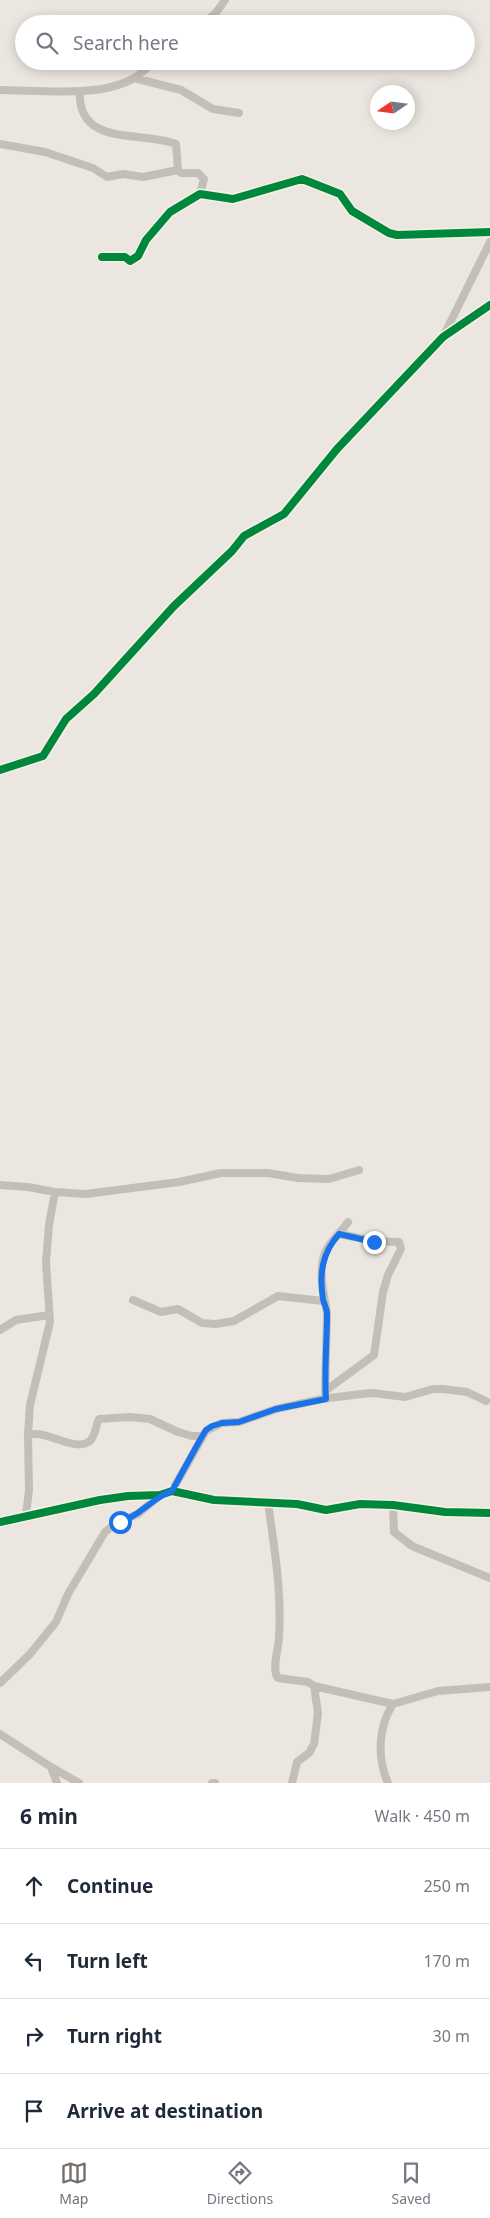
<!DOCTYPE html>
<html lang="en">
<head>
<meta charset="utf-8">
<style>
	body { margin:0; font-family:"Noto Sans",sans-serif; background:#f2f2f3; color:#1f2937 }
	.compass { position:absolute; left:370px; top:85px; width:45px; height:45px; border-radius:50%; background:#fff; box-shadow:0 2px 12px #0003; rotate:257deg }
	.stop { position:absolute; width:15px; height:15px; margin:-11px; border:4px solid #1a73e8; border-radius:50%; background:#fff }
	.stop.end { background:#1a73e8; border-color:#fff; box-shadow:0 1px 5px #0008 }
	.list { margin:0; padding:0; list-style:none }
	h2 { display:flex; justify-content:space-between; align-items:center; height:65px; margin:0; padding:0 20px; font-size:21px }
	h2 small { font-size:16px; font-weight:400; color:#747a83 }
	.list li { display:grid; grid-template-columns:32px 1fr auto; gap:15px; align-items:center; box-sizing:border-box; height:75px; padding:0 20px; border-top:1px solid #e0e1e3 }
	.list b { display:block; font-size:19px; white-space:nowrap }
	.list em { font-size:16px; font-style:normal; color:#747a83 }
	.icon { flex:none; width:28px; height:28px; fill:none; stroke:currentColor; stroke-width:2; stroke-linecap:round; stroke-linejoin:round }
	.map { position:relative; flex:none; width:490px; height:1783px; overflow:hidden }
	.search { position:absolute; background:#fff; box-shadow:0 2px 12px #0003; left:15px; right:15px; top:15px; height:55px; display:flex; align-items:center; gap:12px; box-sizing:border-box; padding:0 18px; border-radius:28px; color:#747a83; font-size:19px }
	.sheet { height:365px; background:#fff }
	nav { display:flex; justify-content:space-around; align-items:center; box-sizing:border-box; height:70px; border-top:1px solid #e0e1e3; background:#fff; font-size:14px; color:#747a83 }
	nav a { display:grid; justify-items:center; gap:2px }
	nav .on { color:#756d67 }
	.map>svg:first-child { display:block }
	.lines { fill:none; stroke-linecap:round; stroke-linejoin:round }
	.minor { stroke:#c4beb8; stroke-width:8 }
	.cycleway-casing { stroke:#f9f1e5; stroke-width:11 }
	.cycleway { stroke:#00873e; stroke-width:8 }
	.route { stroke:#1a73e8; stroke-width:6 }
</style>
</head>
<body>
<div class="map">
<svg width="490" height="1783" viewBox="0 0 490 1783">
	<rect width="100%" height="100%" fill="#ebe6df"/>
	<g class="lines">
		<!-- minor -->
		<path class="minor" d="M202,24L215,14L225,0
			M134,78L181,90L213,109L239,113
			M0,90C38,90 101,98 134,78C141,74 148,67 155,61
			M80,91C77,148 142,130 176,144L178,170L181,173H198L204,179L200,194
			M0,144L45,152L93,168L107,177L123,174L143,177L178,170
			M102,257H125L130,261L138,256L146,240L170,212L200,194L233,199L302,179L340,194L352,211L389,233L397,235L490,232
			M445,333L490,242
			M0,770L43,756L66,719L94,694L174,606L232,551L244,536L284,514L337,449L443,337L490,305
			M0,1185L28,1187L55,1192L86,1194L179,1182L221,1173H268L298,1178L329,1179L359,1170
			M133,1300L161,1312L178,1309L202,1323L216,1324L234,1321L278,1296L323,1301
			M0,1330L16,1320L49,1315
			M325,1391L374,1355L383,1292L388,1275L401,1249L399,1242L374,1241L339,1234
			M325,1395L327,1313C324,1293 316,1266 328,1247C334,1238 342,1231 348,1222
			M28,1435C46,1429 75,1453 90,1441C95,1436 96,1425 99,1419L130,1417L150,1419L178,1432L192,1436H202
			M172,1491L206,1431L222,1423L239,1422L276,1409L322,1399L361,1394L373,1393L405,1397L433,1389H443L467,1392L486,1401
			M268,1502C274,1547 282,1591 279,1637C279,1648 271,1669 278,1678L308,1682L314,1686L393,1704L438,1691L490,1687
			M393,1505L394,1532L412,1546L490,1578
			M26,1515L29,1490L28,1435L30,1405L50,1322L46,1262L49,1225L55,1192
			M0,1522L100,1500L128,1496L160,1495L172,1491L214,1500L297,1504L326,1510L360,1504L393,1505L445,1512L490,1513
			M0,1683L30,1654L56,1622L68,1594L105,1532L116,1523L138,1514L160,1495
			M0,1734L51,1767L79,1783
			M51,1767L57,1783
			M212,1783H215
			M292,1783L297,1762L309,1753L314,1744L318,1713L314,1686
			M388,1783C377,1758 378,1727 393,1704"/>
		<!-- cycleway casing -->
		<g class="cycleway-casing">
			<path id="cycleway" d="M102,257H125L130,261L138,256L146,240L170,212L200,194L233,199L302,179L340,194L352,211L389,233L397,235L490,232
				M0,770L43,756L66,719L94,694L174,606L232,551L244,536L284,514L337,449L443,337L490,305
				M0,1522L100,1500L128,1496L160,1495L172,1491L214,1500L297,1504L326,1510L360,1504L393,1505L445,1512L490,1513"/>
		</g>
		<!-- cycleway -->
		<use href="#cycleway" class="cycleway"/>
	</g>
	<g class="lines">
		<!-- route -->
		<path class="route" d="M120,1522C140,1516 152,1498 172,1491L200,1440L206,1430L212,1426L222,1423L239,1422L276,1409L326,1399C324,1371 327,1342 327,1314C327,1309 324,1304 323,1299C319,1274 322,1253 339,1234L374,1242"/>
	</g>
</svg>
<svg class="compass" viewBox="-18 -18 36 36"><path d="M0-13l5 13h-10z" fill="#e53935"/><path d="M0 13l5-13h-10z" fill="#747a83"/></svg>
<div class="stop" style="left:120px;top:1522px"></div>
<div class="stop end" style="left:374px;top:1242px"></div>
<div class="search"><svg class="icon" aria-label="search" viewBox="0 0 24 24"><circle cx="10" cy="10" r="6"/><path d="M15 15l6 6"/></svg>Search here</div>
</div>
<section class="sheet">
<h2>6 min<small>Walk · 450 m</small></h2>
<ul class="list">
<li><svg class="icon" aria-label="ahead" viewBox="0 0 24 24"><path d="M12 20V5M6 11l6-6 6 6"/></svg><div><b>Continue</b></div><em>250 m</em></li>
<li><svg class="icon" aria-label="left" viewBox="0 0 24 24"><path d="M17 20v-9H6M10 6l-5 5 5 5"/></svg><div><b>Turn left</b></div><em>170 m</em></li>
<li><svg class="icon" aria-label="right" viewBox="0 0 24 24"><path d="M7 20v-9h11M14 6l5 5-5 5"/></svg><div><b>Turn right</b></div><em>30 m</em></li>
<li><svg class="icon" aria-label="arrive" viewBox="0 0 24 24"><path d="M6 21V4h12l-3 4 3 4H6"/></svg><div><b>Arrive at destination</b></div></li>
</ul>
</section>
<nav>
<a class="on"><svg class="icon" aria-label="map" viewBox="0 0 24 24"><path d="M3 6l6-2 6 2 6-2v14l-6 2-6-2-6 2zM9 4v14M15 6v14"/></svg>Map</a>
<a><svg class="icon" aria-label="directions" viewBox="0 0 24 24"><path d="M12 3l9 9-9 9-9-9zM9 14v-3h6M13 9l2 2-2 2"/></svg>Directions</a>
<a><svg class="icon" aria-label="saved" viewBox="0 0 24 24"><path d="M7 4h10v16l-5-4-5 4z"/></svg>Saved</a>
</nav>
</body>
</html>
